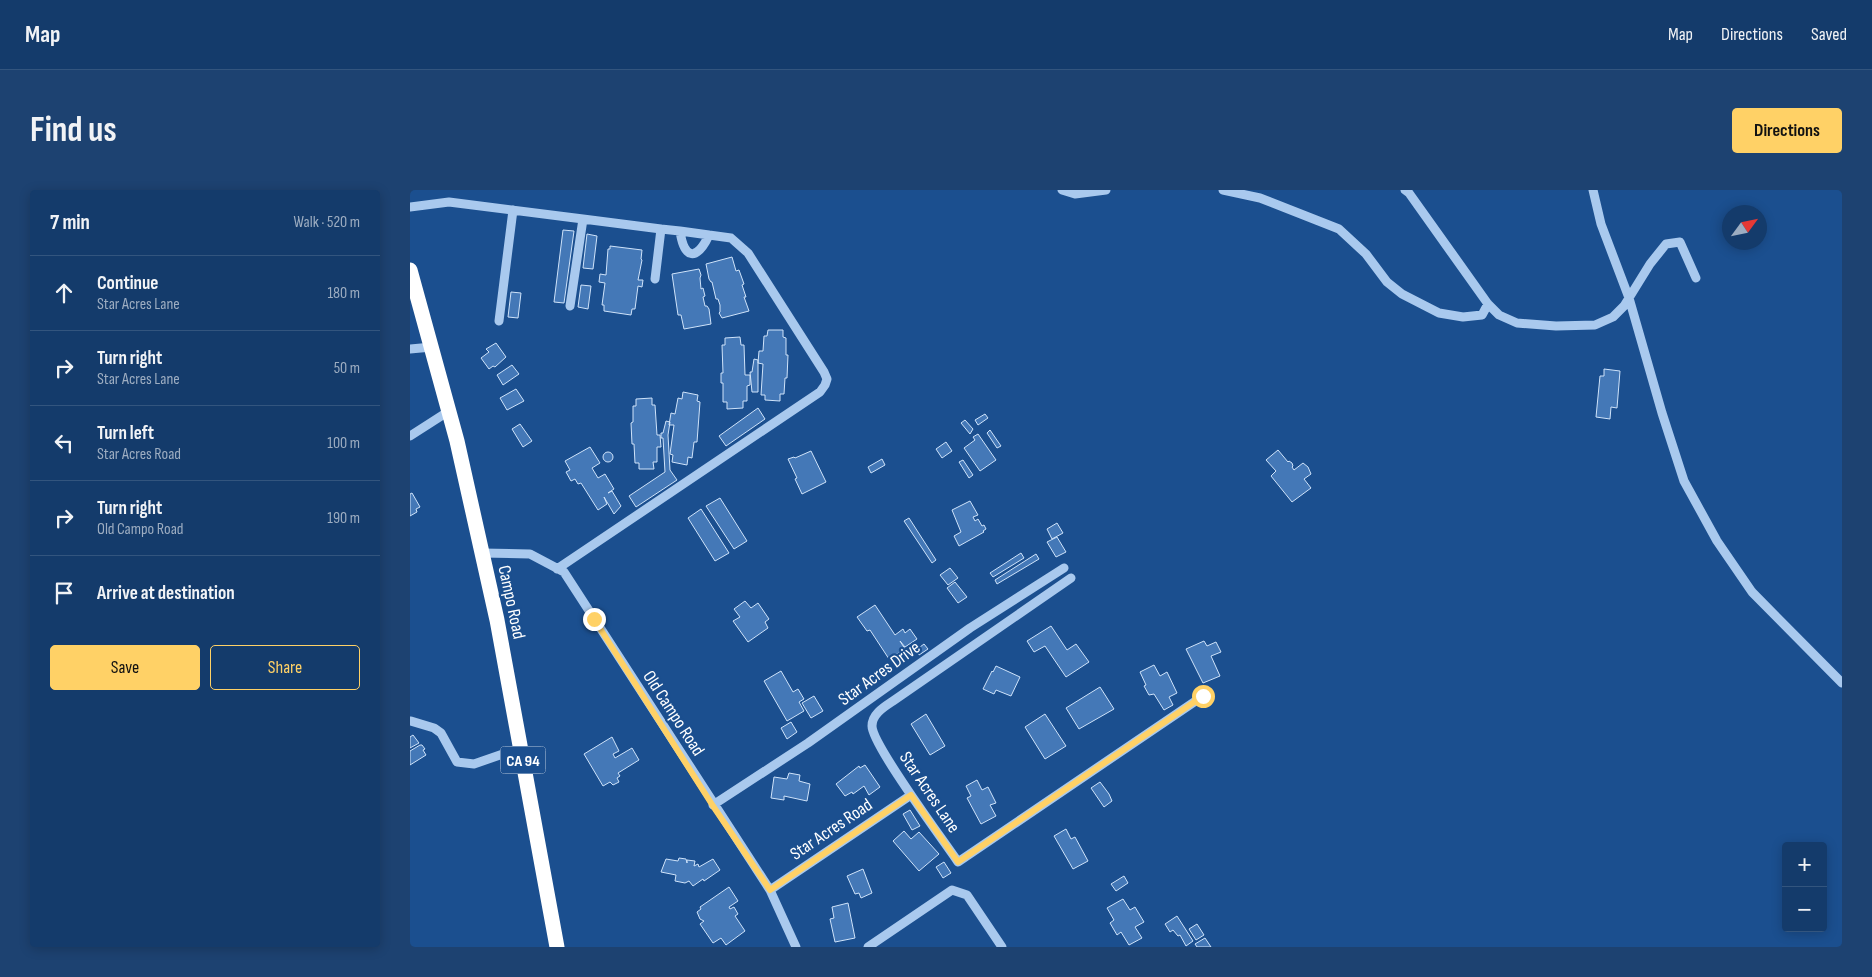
<!DOCTYPE html>
<html lang="en">
<head>
<meta charset="utf-8">
<style>
	body { margin:0; font-family:"Sofia Sans Condensed",sans-serif; background:#1d4271; color:#f1f3f6 }
	.controls { position:absolute; right:15px; bottom:15px; display:grid; overflow:hidden; border-radius:5px; box-shadow:0 2px 12px #0003 }
	.controls button { width:45px; height:45px; display:grid; place-items:center; padding:0; border:0; border-bottom:1px solid #33557e; background:#143b6b; color:#f1f3f6; font:25px sans-serif }
	.compass { position:absolute; left:1312px; top:15px; width:45px; height:45px; border-radius:50%; background:#143b6b; box-shadow:0 2px 12px #0003; rotate:57deg }
	.stop { position:absolute; width:15px; height:15px; margin:-11px; border:4px solid #ffd166; border-radius:50%; background:#fff }
	.stop.end { background:#ffd166; border-color:#fff; box-shadow:0 1px 5px #0008 }
	.list { margin:0; padding:0; list-style:none }
	h2 { display:flex; justify-content:space-between; align-items:center; height:65px; margin:0; padding:0 20px; font-size:21px }
	h2 small { font-size:16px; font-weight:400; color:#9dadc1 }
	.list li { display:grid; grid-template-columns:32px 1fr auto; gap:15px; align-items:center; box-sizing:border-box; height:75px; padding:0 20px; border-top:1px solid #33557e }
	.list b { display:block; font-size:19px; white-space:nowrap }
	.list p { margin:0; font-size:16px; white-space:nowrap; color:#9dadc1 }
	.list em { font-size:16px; font-style:normal; color:#9dadc1 }
	.actions { display:flex; gap:10px; padding:15px 20px }
	.actions a { flex:1; padding:11px 0; border:1px solid #ffd166; border-radius:5px; text-align:center; font-size:18px; color:#ffd166 }
	.actions .main { background:#ffd166; color:#111 }
	.icon { flex:none; width:28px; height:28px; fill:none; stroke:currentColor; stroke-width:2; stroke-linecap:round; stroke-linejoin:round }
	.map { position:relative; flex:none; width:1432px; height:757px; overflow:hidden; border-radius:5px }
	header { display:flex; align-items:center; gap:30px; box-sizing:border-box; height:70px; padding:0 25px; background:#143b6b; border-bottom:1px solid #33557e }
	header strong { font-size:24px }
	nav { display:flex; gap:28px; margin-inline-start:auto; font-size:18px }
	.intro { display:flex; align-items:center; justify-content:space-between; box-sizing:border-box; height:120px; padding:0 30px }
	h1 { margin:0; font-size:35px }
	.button { padding:12px 22px; border-radius:5px; background:#ffd166; color:#111; font-size:18px; font-weight:700 }
	main { display:flex; gap:30px; padding:0 30px }
	aside { flex:1; background:#143b6b; border-radius:5px; box-shadow:0 2px 12px #0003 }
	.map>svg:first-child { display:block }
	.building { fill:#4478b7; stroke:#cfe3fa }
	.lines { fill:none; stroke-linecap:round; stroke-linejoin:round }
	.minor { stroke:#a9c9ee; stroke-width:9 }
	.highway { stroke:#fff; stroke-width:15 }
	.route { stroke:#ffd166; stroke-width:6 }
	.labels { text-anchor:middle; stroke-width:4.5; stroke-linejoin:round; paint-order:stroke }
	.shield { fill:#1b4f8f; stroke:#bbcadd; stroke-width:1 }
	.shield-label { font-size:16px; font-weight:bold; fill:#fff }
	.street-label { font-size:18px; fill:#fff; stroke:#1b4f8f }
</style>
</head>
<body>
<header>
<strong>Map</strong>
<nav><a>Map</a><a>Directions</a><a>Saved</a></nav>
</header>
<div class="intro"><h1>Find us</h1><a class="button">Directions</a></div>
<main>
<aside>
<h2>7 min<small>Walk · 520 m</small></h2>
<ul class="list">
<li><svg class="icon" aria-label="ahead" viewBox="0 0 24 24"><path d="M12 20V5M6 11l6-6 6 6"/></svg><div><b>Continue</b><p>Star Acres Lane</p></div><em>180 m</em></li>
<li><svg class="icon" aria-label="right" viewBox="0 0 24 24"><path d="M7 20v-9h11M14 6l5 5-5 5"/></svg><div><b>Turn right</b><p>Star Acres Lane</p></div><em>50 m</em></li>
<li><svg class="icon" aria-label="left" viewBox="0 0 24 24"><path d="M17 20v-9H6M10 6l-5 5 5 5"/></svg><div><b>Turn left</b><p>Star Acres Road</p></div><em>100 m</em></li>
<li><svg class="icon" aria-label="right" viewBox="0 0 24 24"><path d="M7 20v-9h11M14 6l5 5-5 5"/></svg><div><b>Turn right</b><p>Old Campo Road</p></div><em>190 m</em></li>
<li><svg class="icon" aria-label="arrive" viewBox="0 0 24 24"><path d="M6 21V4h12l-3 4 3 4H6"/></svg><div><b>Arrive at destination</b></div></li>
</ul>
<div class="actions"><a class="main">Save</a><a>Share</a></div>
</aside>
<div class="map">
<svg width="1432" height="757" viewBox="0 0 1432 757">
	<rect width="100%" height="100%" fill="#1b4f8f"/>
	<!-- building -->
	<path class="building" d="M153,40L164,41L154,113L144,112Z
		M177,44L187,46L183,79L173,78Z
		M200,56L232,60L231,69L232,70L228,90H233L232,97L228,96L225,119H222L221,125L194,121V115H192L195,93L189,92L190,84L196,85L198,59H200Z
		M322,67L326,81L329,80L334,94L332,95L336,107H334L339,121L312,128L309,123L310,122V115L308,109H306L302,92H301L299,89L296,74Z
		M289,79L291,85L290,88L291,99L293,98L295,106L293,107L295,116H297L299,119L301,134L274,139L271,125H268L262,84Z
		M171,95L181,96L178,119L168,117Z
		M101,102L111,103L108,128L98,127Z
		M358,140H373V147L376,148V165H378L377,188H375L374,204H370V211L355,210V205H351L353,174L348,173L349,161H353L354,146H357Z
		M330,147L331,155H334L335,185H340V195L337,196V211H333V218L317,219V212H313V193H311V183H313L312,155H315V148Z
		M86,153L96,167L85,177L83,176L79,179L71,168L79,162L76,159Z
		M344,169L348,170V202H342L340,182H342Z
		M102,175L109,184L93,195L87,185Z
		M1194,179L1210,181L1207,218L1201,217L1200,229L1186,227L1190,186H1194Z
		M106,199L114,211L97,220L90,208Z
		M273,202L288,205L287,211L290,212L287,252H284L282,268L278,267L277,275L262,272L263,265L260,264L264,235H259L261,223L265,224L268,208L272,209Z
		M242,208V215H245L247,245H250L251,257H247V272H243L244,279H229V273H225L224,254H222L221,233L223,232V216H226V209Z
		M348,218L355,229L316,256L309,246Z
		M575,224L578,228L568,235L565,230Z
		M555,230L563,239L560,244L551,233Z
		M256,231L260,232L258,245L260,280L267,290L226,317L219,306L255,282L253,248H251V243H253Z
		M110,234L122,251L113,257L102,239Z
		M580,240L591,256L587,258L577,243Z
		M568,244L586,270L570,281L554,258L565,250L563,247Z
		M536,252L542,261L532,268L526,259Z
		M180,257L190,273L182,278L188,288L195,284L204,299L198,303L202,301L211,316L204,324L194,307L197,314L188,320L171,293L168,294L165,289L161,291L156,282L160,280L155,271Z
		M868,260L878,272L879,271L882,273L883,276L882,277L884,280L893,273L898,277L901,284L894,289L901,298L882,312L861,286L866,281L856,270Z
		M401,261L416,292L392,304L385,289L387,288L378,269L384,267L385,268Z
		M193 267a5 5 0 1 1 10 0a5 5 0 1 1-10 0Z
		M472,269L475,275L461,283L458,277Z
		M553,270L563,285L559,288L549,272Z
		M2,303L10,317L6,319L7,322L0,326V304Z
		M310,308L337,351L324,359L296,316Z
		M560,311L568,325L563,327L565,331L568,329L572,336L574,335L576,339L573,341L574,342L549,356L544,346L551,342L542,320Z
		M291,319L319,363L305,371L278,328Z
		M499,328L526,370L522,373L494,331Z
		M647,333L653,343L642,349L637,339Z
		M647,347L656,362L646,367L637,352Z
		M611,363L614,368L583,387L580,383Z
		M626,364L629,369L587,394L585,390Z
		M540,378L548,388L538,395L530,385Z
		M545,392L557,407L548,413L537,398Z
		M335,411L341,418L348,413L359,429L355,432L358,438L338,452L323,431L330,427L324,419Z
		M465,415L485,445L493,439L495,443L500,439L507,449L495,457L490,451L495,459L479,469L460,440L457,441L447,427Z
		M641,436L657,460L666,454L679,472L656,487L635,456L624,462L617,451Z
		M794,451L797,456L806,452L811,462L801,466L810,486L793,493L776,459Z
		M514,454L518,459L509,465L506,460Z
		M744,475L750,486L757,482L767,503L759,507L763,515L754,520L744,504L739,505L734,496L736,495L730,482Z
		M586,476L610,487L601,506L586,500L584,504L573,499L582,481L583,482Z
		M371,481L383,502L388,499L394,509L389,512L394,521L377,531L354,491Z
		M690,497L704,519L669,539L656,518Z
		M404,506L413,521L401,528L392,513Z
		M516,524L535,556L520,565L501,534Z
		M635,524L656,556L635,569L615,537Z
		M381,532L387,542L377,549L371,538Z
		M3,545L9,553L0,558V547Z
		M202,547L209,561L203,564L205,568L222,558L229,570L208,583L210,586L207,588L209,592L203,595L200,592L193,596L174,564Z
		M10,555H12L15,559L13,560L16,565L0,575V561Z
		M455,575L470,597L459,605L454,596L443,604L442,602L435,606L426,594L449,576L450,578Z
		M379,583L390,585L389,591L400,594L397,611L374,606V610L361,608L364,587L377,589Z
		M567,590L572,600L578,597L586,613L580,615L586,626L571,634L557,608L561,606L556,596Z
		M690,592L699,604L702,611L694,617L681,598Z
		M500,620L510,636L502,640L493,624Z
		M656,639L661,649L665,647L678,671L663,679L644,646Z
		M494,641L501,649L509,642L529,664L509,681L483,651Z
		M269,668L276,669L277,673V670L285,671L284,676L288,674L289,677L303,669L310,680L294,691L293,689L283,696L279,691L275,693L265,691L266,685L251,682L256,669L268,671Z
		M534,672L541,683L533,688L526,677Z
		M453,679L462,703L451,708L449,703L445,704L437,686Z
		M714,686L718,693L706,701L701,694Z
		M319,697L328,711L319,717L320,719L324,717L328,724L325,726L335,741L316,755L311,748L303,753L290,734L294,731L290,729L287,722L291,719L290,717Z
		M713,709L720,720L725,717L734,732L725,737L732,748L719,755L711,742L707,745L700,733L704,730L697,718Z
		M438,713L445,748L425,752L420,729L424,728L422,717Z
		M767,726L783,751L776,756L770,745L768,746L763,740L760,742L755,734Z
		M787,734L794,745L786,750L779,739Z
		M795,748L801,757H787L785,754Z"/>
	<g class="lines">
		<!-- minor -->
		<path class="minor" d="M652,0L665,4L696,0
			M813,0L850,8L929,39L956,64L977,92L992,104L1029,123L1053,127L1072,125L1078,114
			M995,0L999,3L1078,114L1089,125L1107,133L1146,136L1185,135L1203,127L1214,116L1240,74L1256,54L1270,52L1286,88
			M1183,0L1191,34L1219,108L1252,223L1274,291L1307,351L1342,402L1432,493
			M0,17L39,12L173,29L160,116
			M173,29L251,39L245,89
			M251,39L270,41C274,70 287,71 299,45L270,41
			M89,131L103,20
			M0,159L22,157
			M0,246L39,221
			M72,363L120,364L154,382L360,700L386,757
			M147,379L410,202L415,195L417,189L414,182L338,63L321,48L299,45
			M661,388L483,511C474,517 462,524 462,536C462,555 534,651 548,672L793,506
			M1,531L24,538L31,543L47,572L64,574L110,558
			M303,615L398,553L560,438L654,378
			M360,700L501,605
			M458,757L542,700L557,705L592,757"/>
		<!-- highway -->
		<path class="highway" d="M0,80L47,251L87,430L147,757"/>
	</g>
	<g class="lines">
		<!-- route -->
		<path class="route" d="M184,429L303,616L360,700L501,605L548,672L793,506"/>
	</g>
	<g class="labels">
		<!-- shield labels -->
		<rect class="shield" x="90.5" y="556.5" width="45" height="27" rx="4"/>
		<g class="shield-label">
			<text x="113" y="576">CA 94</text>
		</g>
		<!-- street labels -->
		<g class="street-label">
			<text transform="translate(102 412) rotate(78)" y="6">Campo Road</text>
			<text transform="translate(469 483) rotate(-36)" y="6">Star Acres Drive</text>
			<text transform="translate(264 523) rotate(57)" y="6">Old Campo Road</text>
			<text transform="translate(520 602) rotate(56)" y="6">Star Acres Lane</text>
			<text transform="translate(421 639) rotate(-34)" y="6">Star Acres Road</text>
		</g>
	</g>
</svg>
<div class="controls">
<button>+</button>
<button>−</button>
</div>
<svg class="compass" viewBox="-18 -18 36 36"><path d="M0-13l5 13h-10z" fill="#e53935"/><path d="M0 13l5-13h-10z" fill="#9dadc1"/></svg>
<div class="stop" style="left:793px;top:506px"></div>
<div class="stop end" style="left:184px;top:429px"></div>
</div>
</main>
</body>
</html>
